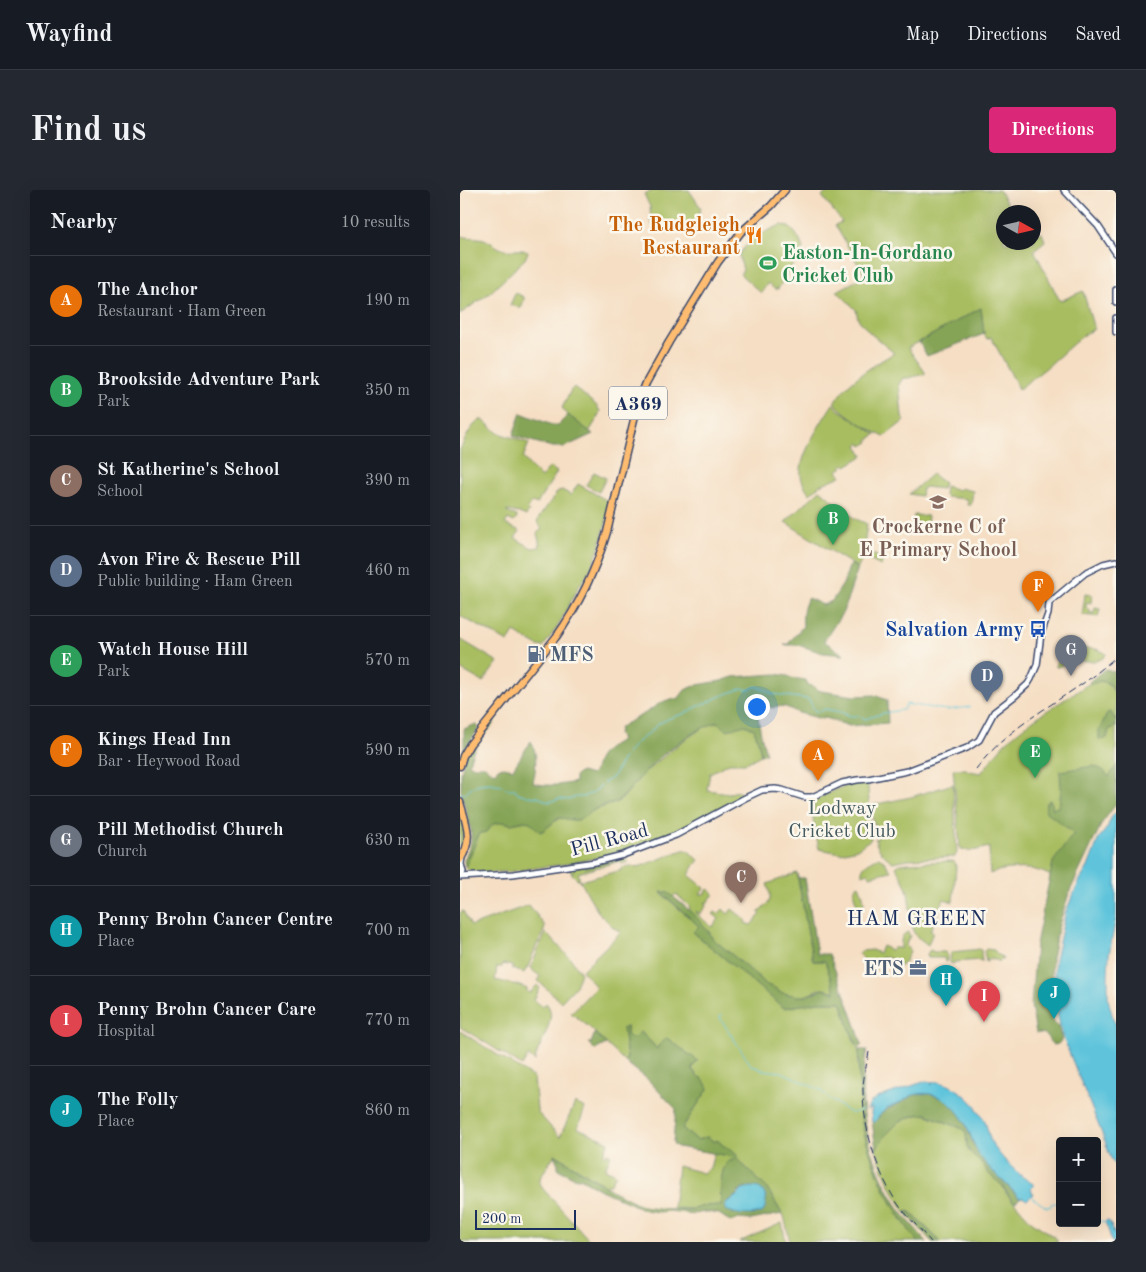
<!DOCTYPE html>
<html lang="en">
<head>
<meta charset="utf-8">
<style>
	body { margin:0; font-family:"Old Standard TT",serif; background:#242831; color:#f1f3f6 }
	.controls { position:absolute; right:15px; bottom:15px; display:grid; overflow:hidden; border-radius:5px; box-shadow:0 5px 20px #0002 }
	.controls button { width:45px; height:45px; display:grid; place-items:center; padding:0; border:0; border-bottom:1px solid #363941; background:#171b24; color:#f1f3f6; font:25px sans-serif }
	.compass { position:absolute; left:536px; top:15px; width:45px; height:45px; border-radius:50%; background:#171b24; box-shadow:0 5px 20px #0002; rotate:98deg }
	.scale { position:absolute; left:15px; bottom:12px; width:101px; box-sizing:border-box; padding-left:5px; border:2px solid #1b2f5e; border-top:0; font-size:14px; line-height:18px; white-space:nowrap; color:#1b2f5e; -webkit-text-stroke:4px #fbf7ec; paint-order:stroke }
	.you { position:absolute; left:296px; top:516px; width:18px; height:18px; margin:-12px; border:4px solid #fff; border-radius:50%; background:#1a73e8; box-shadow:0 0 0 8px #1a73e833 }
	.badge { display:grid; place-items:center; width:32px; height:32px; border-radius:50%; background:#db2777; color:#fff; font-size:16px; font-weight:700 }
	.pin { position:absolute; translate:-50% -41px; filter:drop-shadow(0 1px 2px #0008) }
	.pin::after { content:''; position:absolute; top:26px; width:18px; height:15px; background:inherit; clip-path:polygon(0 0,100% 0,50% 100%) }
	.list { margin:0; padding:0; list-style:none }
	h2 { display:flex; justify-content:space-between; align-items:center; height:65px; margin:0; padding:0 20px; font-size:21px }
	h2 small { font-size:16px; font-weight:400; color:#9ea1a6 }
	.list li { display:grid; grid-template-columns:32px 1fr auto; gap:15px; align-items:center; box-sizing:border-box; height:90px; padding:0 20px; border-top:1px solid #363941 }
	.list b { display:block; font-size:19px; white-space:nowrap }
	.list p { margin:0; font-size:16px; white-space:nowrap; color:#9ea1a6 }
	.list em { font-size:16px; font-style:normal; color:#9ea1a6 }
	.map { position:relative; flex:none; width:656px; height:1052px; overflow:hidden; border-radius:5px }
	header { display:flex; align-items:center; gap:30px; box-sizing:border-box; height:70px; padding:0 25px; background:#171b24; border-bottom:1px solid #363941 }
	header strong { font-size:24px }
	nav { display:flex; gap:28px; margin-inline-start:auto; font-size:18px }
	.intro { display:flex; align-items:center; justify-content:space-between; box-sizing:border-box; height:120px; padding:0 30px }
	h1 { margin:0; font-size:35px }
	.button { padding:12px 22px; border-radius:5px; background:#db2777; color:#fff; font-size:18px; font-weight:700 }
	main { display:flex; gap:30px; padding:0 30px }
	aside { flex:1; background:#171b24; border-radius:5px; box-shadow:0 5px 20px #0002 }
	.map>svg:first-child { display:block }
	.green { fill:#a8bd61; stroke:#627660 }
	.forest { fill:#86a457; stroke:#506a5a; fill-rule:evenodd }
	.water { fill:#5ec4db; stroke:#3c7a9c }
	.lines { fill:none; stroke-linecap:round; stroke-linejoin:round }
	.stream { stroke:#5ec4db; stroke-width:1 }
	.tertiary-casing { stroke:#3c496d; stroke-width:8 }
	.primary-casing { stroke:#3c496d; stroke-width:9 }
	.tertiary { stroke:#fff; stroke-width:5 }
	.primary { stroke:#febc70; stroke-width:6 }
	.rail { stroke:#1b2f5e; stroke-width:1; stroke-dasharray:8 4; stroke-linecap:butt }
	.labels { text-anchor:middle; stroke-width:5; stroke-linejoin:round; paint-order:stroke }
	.shield { fill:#fbf7ec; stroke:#5e6b89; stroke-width:1 }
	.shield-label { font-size:19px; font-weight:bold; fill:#1b2f5e }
	.food-label { font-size:20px; font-weight:bold; fill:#c56008; stroke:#fbf7ec; text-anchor:end }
	.leisure-label { font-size:20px; font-weight:bold; fill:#27864d; stroke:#fbf7ec; text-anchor:start }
	.education-label { font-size:20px; font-weight:bold; fill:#785e54; stroke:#fbf7ec }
	.transit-label { font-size:20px; font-weight:bold; fill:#164399; stroke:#fbf7ec; text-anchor:end }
	.service-label { font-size:20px; font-weight:bold; fill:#4e5e75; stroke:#fbf7ec; text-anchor:start }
	.park-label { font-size:20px; fill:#455a5f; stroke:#fbf7ec }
	.street-label { font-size:20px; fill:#1b2f5e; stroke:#fbf7ec }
	.neighbourhood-label { font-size:21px; letter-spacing:1px; fill:#1b2f5e; stroke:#fbf7ec }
</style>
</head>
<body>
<header>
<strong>Wayfind</strong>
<nav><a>Map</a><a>Directions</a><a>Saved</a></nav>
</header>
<div class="intro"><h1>Find us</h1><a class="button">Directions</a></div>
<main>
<aside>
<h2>Nearby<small>10 results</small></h2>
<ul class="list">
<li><span class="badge" style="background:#e8710a">A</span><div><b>The Anchor</b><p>Restaurant · Ham Green</p></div><em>190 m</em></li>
<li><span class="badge" style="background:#2e9e5b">B</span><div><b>Brookside Adventure Park</b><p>Park</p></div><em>350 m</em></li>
<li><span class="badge" style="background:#8d6e63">C</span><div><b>St Katherine's School</b><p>School</p></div><em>390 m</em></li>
<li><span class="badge" style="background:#5c6f8a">D</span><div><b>Avon Fire &amp; Rescue Pill</b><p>Public building · Ham Green</p></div><em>460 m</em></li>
<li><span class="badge" style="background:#2e9e5b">E</span><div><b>Watch House Hill</b><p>Park</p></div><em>570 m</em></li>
<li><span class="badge" style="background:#e8710a">F</span><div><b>Kings Head Inn</b><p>Bar · Heywood Road</p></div><em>590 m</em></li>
<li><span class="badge" style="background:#6b7280">G</span><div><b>Pill Methodist Church</b><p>Church</p></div><em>630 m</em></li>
<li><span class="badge" style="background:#0f9aa8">H</span><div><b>Penny Brohn Cancer Centre</b><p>Place</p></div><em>700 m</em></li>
<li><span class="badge" style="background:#e0444e">I</span><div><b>Penny Brohn Cancer Care</b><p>Hospital</p></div><em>770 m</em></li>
<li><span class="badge" style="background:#0f9aa8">J</span><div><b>The Folly</b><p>Place</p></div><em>860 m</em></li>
</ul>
</aside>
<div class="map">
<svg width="656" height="1052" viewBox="0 0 656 1052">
	<rect width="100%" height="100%" fill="#fbf7ec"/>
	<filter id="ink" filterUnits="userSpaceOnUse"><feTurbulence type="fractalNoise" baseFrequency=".02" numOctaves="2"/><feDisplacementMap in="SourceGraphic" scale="10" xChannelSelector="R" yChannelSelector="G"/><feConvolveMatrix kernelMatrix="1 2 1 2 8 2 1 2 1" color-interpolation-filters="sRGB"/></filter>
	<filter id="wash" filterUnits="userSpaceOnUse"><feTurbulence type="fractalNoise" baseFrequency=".0096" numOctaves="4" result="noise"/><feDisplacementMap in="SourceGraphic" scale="20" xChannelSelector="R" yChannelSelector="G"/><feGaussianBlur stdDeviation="1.12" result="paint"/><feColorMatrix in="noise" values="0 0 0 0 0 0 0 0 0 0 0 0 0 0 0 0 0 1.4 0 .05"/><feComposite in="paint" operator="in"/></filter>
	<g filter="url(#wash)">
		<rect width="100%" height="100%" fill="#f5dec3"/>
		<!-- green -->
		<path class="green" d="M194,0H229L241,18L235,37L196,42L191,32L190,17L184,4Z
			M371,0H539L548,15L552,14L558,22H544V52H574V45L582,43L585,51L574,60L600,111L623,101L634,139C619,147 609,158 596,169C585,180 571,189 559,199L531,147L527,149L524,144L521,118L448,158L465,182V184L448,188H443L439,194L442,226L444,231L424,247C406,237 388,227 374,213C388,190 411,177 434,163L410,143L398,129L396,120L377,101L405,86L375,35L382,32L362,6Z
			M321,35C333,35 339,48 343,58L318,99H314L308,93L301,103L280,84L283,80L279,65C287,50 306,41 321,35Z
			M0,46C8,48 16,47 24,49C31,52 37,58 45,60C53,61 62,58 68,62L65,69L31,102L0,124Z
			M56,103L64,107V110L61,118L50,115L54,106Z
			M114,197L136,215L140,221L137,229L129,242L108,225L102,218L111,200Z
			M373,214L379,220L416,244L408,250L409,252L402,256L400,253L397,255L403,266L386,276L384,274L382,276V278L377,281L381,286L360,295L350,304C346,299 342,293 341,286C338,267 362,231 373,214Z
			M20,230H23L38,243L69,253L63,268L81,288L88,279L90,277L97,282L77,314L72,312L67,319L69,321L66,326L59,323L48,321L46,322L57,326V328L54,332L48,329L45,334L60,341L55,348L72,358L79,357L80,356L77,343L82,339L77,332L80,326L98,301L102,300L111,305L118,294L148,311L151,315L138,362L130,380L126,387L119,396L98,436L83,457L78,456L54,442L48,452L0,426V260C5,250 10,236 20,230Z
			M134,282L146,288L139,302L126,295Z
			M472,284L484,293L482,299L465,297L462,299L461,306L449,304Z
			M485,296L499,300L500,298L513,301L511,315H507L508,310L507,309L486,307L484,305Z
			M360,300L394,328L405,333L407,334L404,357L405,359L423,370L421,376L403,367L398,378L325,332Z
			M454,325L468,326L467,334L453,333Z
			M625,404L632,405L631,413L627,412L626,418L630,420V423H634L635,418L640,419L638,427L622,425Z
			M0,449L38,472L23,492L0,479Z
			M608,457C623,462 631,454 645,463L646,465C639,474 628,470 618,471C611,471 604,474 598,477H596V474L605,459Z
			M638,491C651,492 651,497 656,507V593L591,686C587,684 583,682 579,681C568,677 540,678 530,684L529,657C520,659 508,664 500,658L493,579H506L509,581L521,583C529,574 536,562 545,553C570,529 602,512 630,493H634Z
			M258,532L285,535L294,539L298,550L301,565L286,573H269L250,583L247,600L269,603L279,601L282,605L281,607L220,640L183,654L151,665L106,674L47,682C34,681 14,687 5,677L18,647L21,643L26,642L33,634L43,632L51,634L66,631L70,632L80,642L84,640L99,628L123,627L134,620L155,613L162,609L184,583L221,552L244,537Z
			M404,593L407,594L408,596L411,649L397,659L381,663L359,659L353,629L354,610L386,595Z
			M493,594L497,662L495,667L448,669L433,672C423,665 418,661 415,649L418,648L416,634H413L412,615L451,607Z
			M0,622L4,632L2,633C9,642 4,653 0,662Z
			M223,660H227L239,670L235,675L229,685L245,698L240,704H244L248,699L254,704L247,713L245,712L247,715L240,724L236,721L239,726L252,737L259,729L253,724L255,722L258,724L263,719L268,724L272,719L287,731L285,733L291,735L301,724L298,722L305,716L307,715C313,708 309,701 307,694L337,683L353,771H365L376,802C371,801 364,799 360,799C355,800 350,805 345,806C333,809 308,800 302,790L252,748L250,743L230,721L229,716L216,704L213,707L207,702L201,703L239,736L233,742L324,818L358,812H381L393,848L399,860L398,873L402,928H401C410,974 429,1015 458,1052H330L324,1026L322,1024L307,998L278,970L270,959L264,956L257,950L254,952L248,947L237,950L222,938L248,899L232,879L237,871L197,859L186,847L180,842L173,849L167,846V837L163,838L167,869L164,871L129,837L111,823L136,797L122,780L161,742L154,738L138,722L122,694L111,683L114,681H111L107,679L161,666L163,667L125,678L165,668L168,672L161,674L160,671L118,683L120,691L162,680V678L170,676L177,677L181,676Z
			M419,667L424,671L431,681L410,686L409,683L402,685C400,675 412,671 419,667Z
			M492,671L495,672L496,677L493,712L484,709L470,741L473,742L468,755L456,746L453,741L448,703L446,696L436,677L440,674L447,673Z
			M399,695C402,702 407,714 401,720C396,714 389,700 399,695Z
			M69,715L85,736L84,741L76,757L68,777H67L64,783L52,779V776L43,774L42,777H37L35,790L57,795L68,799L66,801L70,803L77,795L80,798C77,802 77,806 74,810L83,817L86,813C100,828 77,854 75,871L68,866L62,876L31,856L0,837V723L3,721L11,736Z
			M448,742L450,746L447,751L446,756L450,761L445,772L439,777C433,770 430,766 420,768L415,780L407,777L403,768L399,765L401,761L412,760L419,763L422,756L431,760L433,758H441C441,751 440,745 448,742Z
			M86,743L111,769L121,783L116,796L101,812L78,791L80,786L73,781V780L71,778L80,754Z
			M520,759L521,760L522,772L521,770L494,772V774L490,773L491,763L492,762Z
			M526,759L534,760L537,764L542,767L543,770H540L539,772L537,770H534L533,769H527V772H526L524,761Z
			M470,760L474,762H485L487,765V771L485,772L484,768H468L467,764Z
			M0,841L74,888L77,919L78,923L100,947L115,913L125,918L118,938L149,952L143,964L146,966L147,963L151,965L145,979L156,984L150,995L148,994L147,997L95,964L80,988V993L83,999L131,1052H0Z
			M462,923L503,939L506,943L507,956L509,961L520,971L530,985L543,996L546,1003L571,1031L597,1049V1052H481L448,1020L445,1022C432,1002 423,982 416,959L425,946L440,931Z
			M254,963L269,966L276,970L262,989L261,1015L244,1016L233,1019L213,1018L218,976L243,983L250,978Z
			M322,1033L326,1052H279Z"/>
		<!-- forest -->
		<path class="forest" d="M521,118L524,144L467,166L459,152Z
			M61,223L92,235H98L108,225L133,244L105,257H92L54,246L53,245Z
			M390,374L398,378L383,422L364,451L384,465L363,463L338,455H324L328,454L343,436C342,425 343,417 348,408L363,415L372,411L383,394Z
			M645,479L656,482V507L653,498L648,493L641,491L631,494L629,492Z
			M316,484L328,486L331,488L346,490L348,495C356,496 355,499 361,501L395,506L414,505L427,510L428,533L389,536L363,527L362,529L339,523L326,517L316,516L314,518L296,514L301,545L306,563L301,565L298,550L294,539L285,535L267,540L261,536L258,532C233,539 200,565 183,584C176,592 170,600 162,608C155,615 143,615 134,620C129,623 124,628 118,630C112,631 105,628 99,628L84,640L80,642L70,632L65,631L51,634L43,632L33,634L26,642L21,643L18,646L7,674L5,676L4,671L11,652V640L1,601V582L6,564L31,529L35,532C25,545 12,558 9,574L12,576H25L29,580L35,583L38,578L44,577L53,579L71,551C78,564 76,579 73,593C88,597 101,595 115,592V586L121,582L131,585C137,579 135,576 138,570C142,561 153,555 161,550L158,543L160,537C167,533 174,529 182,525C193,519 204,507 218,509L225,500L237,495L261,491L273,487Z
			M648,522L652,523L653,527L656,529V536L649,540L647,548L642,550L639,549V540Z
			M16,534L19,538L4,560V539Z
			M634,576L643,580L649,587L656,576V614L642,633L609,703L598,738L592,768L591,797L594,823L591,829L595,834L598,836L602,850L598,854L594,855C584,849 592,843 576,843L571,815L576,754L593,672L614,643L586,622C585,617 585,614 589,610L591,611L593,619L599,616L601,601L600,581Z
			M338,688H345L357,764H369C380,794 393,824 402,855L400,857C392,852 385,822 381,812H358L324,818L233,742L239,736L201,702H207C224,715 241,729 252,748L302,790L305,794L317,799L319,802L337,806H346L363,799L375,802L365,771H353Z
			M167,837V845L173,849L180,842L186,847L197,859L199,855L207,848L238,871L233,876L232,879L238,887L242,888L246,894L248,899L222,938L237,950L247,947L254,952L257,950L264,956L276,964L278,970L307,998L322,1024L291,1030L277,1029L271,1032L259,1024L253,1023L245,1022L233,1024L209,1021L197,1022L185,1020L141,1000L122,989L113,987L98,979V974L94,965V964L153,1001L183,1016L198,1018L227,1020L233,1019L244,1016L261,1015C261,1002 259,981 268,971L275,970L269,966L218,957L214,955L213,952L216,919L186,888L164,871L167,869L163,838ZM285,998C297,998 300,996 306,1007L294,1025L272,1023L267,1012L274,1007L280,1001Z
			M135,843L146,854L135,860L128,853H131Z
			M399,860H407C394,916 410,976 442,1023C450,1033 459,1042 467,1052H458C429,1015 410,974 401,928L402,927L399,892Z
			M463,903C485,905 498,917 507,937C511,947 514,957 520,965C530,981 546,995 560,1008L555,1012L552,1011L543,996L530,985L520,971L509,961L507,956L506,943L503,939L466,924L456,925L440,931L425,946L416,959L412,931L414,933C422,920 428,919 440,913C448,908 453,904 463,903Z
			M447,1020L481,1052H472L445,1022Z"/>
		<!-- water -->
		<path class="water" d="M656,622V727L649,765L648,786V809L654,832L656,833L655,837L656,842V976C651,971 647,958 645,951L602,845L594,806V788L595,770L606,721L620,690L628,677L639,648L647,638L651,628Z
			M466,891L472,892V895V892C488,890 508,906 517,918L516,920C529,929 526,945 533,955C543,970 558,985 573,994V996L571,999L573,1004L567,1010L562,1007L560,1008C547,994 531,982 520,966C514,957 511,945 506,935C497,916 476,898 454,905C449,906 445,910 441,912C437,914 434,915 430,917C423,920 419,926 414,933L412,932L411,923L412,918L408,920H407L411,912L417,908Z
			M290,997C292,997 297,997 299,998C308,1003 307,1015 303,1022C293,1027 276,1025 266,1020C264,1010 269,1012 275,1007C282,1002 281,999 290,997Z
			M647,1030L651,1035L654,1043L656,1044V1052H652L650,1049V1045L645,1032Z"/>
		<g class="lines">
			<!-- stream -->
			<path class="stream" d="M0,604L6,603L10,598L19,594L30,593L41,595L47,599H55L58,603L67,606L78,607L89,612L99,609L108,610L116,607H123L129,604H132L142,594L153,587L162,570L175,554L189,543L198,534L210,528L223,524L243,514L251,511L258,507L283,498L288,500L296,496L313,504L347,509L349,510L355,521H361L365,519L381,522L390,526H400L405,529L424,523L442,520L444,519L446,514L487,520L510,517
				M261,825L260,828L291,875L303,880L322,882L362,901L366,906L390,923H393L402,920
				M570,1006L586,1017H590L591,1014L596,1013L600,1015
				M637,1030L646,1033"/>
		</g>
	</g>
	<g filter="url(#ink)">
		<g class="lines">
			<!-- tertiary casing -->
			<g class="tertiary-casing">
				<path id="tertiary" d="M604,0L638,36L656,63
					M656,100V112
					M656,128V142
					M0,686L3,682L1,674L2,667
					M0,687L53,684L135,672L163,665L216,645L285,608L302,600L315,599L322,600L344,607H352L382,593L397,590L408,589L447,581L507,558L519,550L534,522L556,505L568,494L571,489L577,475L581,444L588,424L589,413L625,383L643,374L656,371"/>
			</g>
			<!-- primary casing -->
			<g class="primary-casing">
				<path id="primary" d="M0,576L3,566L10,554L96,447C119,415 136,379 147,342L178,213L186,193L209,152L258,72L281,42L311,16L325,0
					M0,612C6,633 14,650 0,670"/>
			</g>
			<!-- tertiary -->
			<use href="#tertiary" class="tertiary"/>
			<!-- primary -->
			<use href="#primary" class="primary"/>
			<!-- rail -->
			<path class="rail" d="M516,579C545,541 584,520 622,494C634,486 645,476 656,467
				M409,862C407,873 404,884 403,896C402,936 417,985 440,1017C450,1029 461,1040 471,1052"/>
		</g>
	</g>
	<!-- icons -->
	<defs>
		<g id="restaurant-bare" transform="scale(1.35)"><path d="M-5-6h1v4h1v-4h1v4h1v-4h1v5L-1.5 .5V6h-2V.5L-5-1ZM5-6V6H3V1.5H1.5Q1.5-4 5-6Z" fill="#e8710a" stroke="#fbf7ec" stroke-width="2.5" paint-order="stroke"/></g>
		<g id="stadium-bare" transform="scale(1.35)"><path d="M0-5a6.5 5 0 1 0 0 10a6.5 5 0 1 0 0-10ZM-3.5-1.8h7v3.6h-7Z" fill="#2e9e5b" stroke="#fbf7ec" stroke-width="2.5" paint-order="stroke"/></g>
		<g id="school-bare" transform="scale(1.35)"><path d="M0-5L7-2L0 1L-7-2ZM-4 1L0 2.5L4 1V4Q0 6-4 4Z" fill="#8d6e63" stroke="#fbf7ec" stroke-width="2.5" paint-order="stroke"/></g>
		<g id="bus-bare" transform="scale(1.35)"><path d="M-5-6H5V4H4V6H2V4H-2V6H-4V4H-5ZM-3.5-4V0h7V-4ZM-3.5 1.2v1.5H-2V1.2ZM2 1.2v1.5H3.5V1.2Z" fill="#1a4fb4" stroke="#fbf7ec" stroke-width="2.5" paint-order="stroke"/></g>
		<g id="fuel-bare" transform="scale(1.35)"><path d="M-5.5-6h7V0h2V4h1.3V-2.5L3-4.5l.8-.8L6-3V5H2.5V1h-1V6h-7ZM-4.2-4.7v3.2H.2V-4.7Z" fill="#5c6f8a" stroke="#fbf7ec" stroke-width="2.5" paint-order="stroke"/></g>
		<g id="office-bare" transform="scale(1.35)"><path d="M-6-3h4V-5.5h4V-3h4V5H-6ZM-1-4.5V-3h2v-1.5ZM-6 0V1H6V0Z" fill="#5c6f8a" stroke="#fbf7ec" stroke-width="2.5" paint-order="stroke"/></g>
	</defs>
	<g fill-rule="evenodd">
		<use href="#restaurant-bare" x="294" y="45"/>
		<use href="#stadium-bare" x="308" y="73"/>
		<use href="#school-bare" x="478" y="312"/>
		<use href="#bus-bare" x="578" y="439"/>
		<use href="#fuel-bare" x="76" y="464"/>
		<use href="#office-bare" x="458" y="778"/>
	</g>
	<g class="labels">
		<!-- shield labels -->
		<rect class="shield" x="149" y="196.5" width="58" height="33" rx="4"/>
		<g class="shield-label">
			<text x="178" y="220">A369</text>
		</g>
		<!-- food labels -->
		<g class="food-label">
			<text x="280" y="41">The Rudgleigh<tspan x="280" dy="23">Restaurant</tspan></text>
		</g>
		<!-- leisure labels -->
		<g class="leisure-label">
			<text x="322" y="69">Easton-In-Gordano<tspan x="322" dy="23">Cricket Club</tspan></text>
		</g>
		<!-- education labels -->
		<g class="education-label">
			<text x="478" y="343">Crockerne C of<tspan x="478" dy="23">E Primary School</tspan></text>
		</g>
		<!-- transit labels -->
		<g class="transit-label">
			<text x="564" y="446">Salvation Army</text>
		</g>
		<!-- service labels -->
		<g class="service-label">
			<text x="90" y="471">MFS</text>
			<text x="444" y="785" text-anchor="end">ETS</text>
		</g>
		<!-- park labels -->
		<g class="park-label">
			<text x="382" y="624">Lodway<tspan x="382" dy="23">Cricket Club</tspan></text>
		</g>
		<!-- street labels -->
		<g class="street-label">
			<text transform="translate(149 649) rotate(-15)" y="7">Pill Road</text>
		</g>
		<!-- neighbourhood labels -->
		<g class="neighbourhood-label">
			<text x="457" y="735">HAM GREEN</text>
		</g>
	</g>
</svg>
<div class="controls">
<button>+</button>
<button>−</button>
</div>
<svg class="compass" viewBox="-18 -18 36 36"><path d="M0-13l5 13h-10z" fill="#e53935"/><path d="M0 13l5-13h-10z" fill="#9ea1a6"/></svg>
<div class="scale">200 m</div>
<div class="you"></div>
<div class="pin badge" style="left:358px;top:591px;background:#e8710a">A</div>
<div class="pin badge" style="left:373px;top:355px;background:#2e9e5b">B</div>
<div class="pin badge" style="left:281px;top:713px;background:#8d6e63">C</div>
<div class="pin badge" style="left:527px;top:512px;background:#5c6f8a">D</div>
<div class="pin badge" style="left:575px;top:588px;background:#2e9e5b">E</div>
<div class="pin badge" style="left:578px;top:422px;background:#e8710a">F</div>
<div class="pin badge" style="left:611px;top:486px;background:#6b7280">G</div>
<div class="pin badge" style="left:486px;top:816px;background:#0f9aa8">H</div>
<div class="pin badge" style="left:524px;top:832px;background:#e0444e">I</div>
<div class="pin badge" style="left:594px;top:829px;background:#0f9aa8">J</div>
</div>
</main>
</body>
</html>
